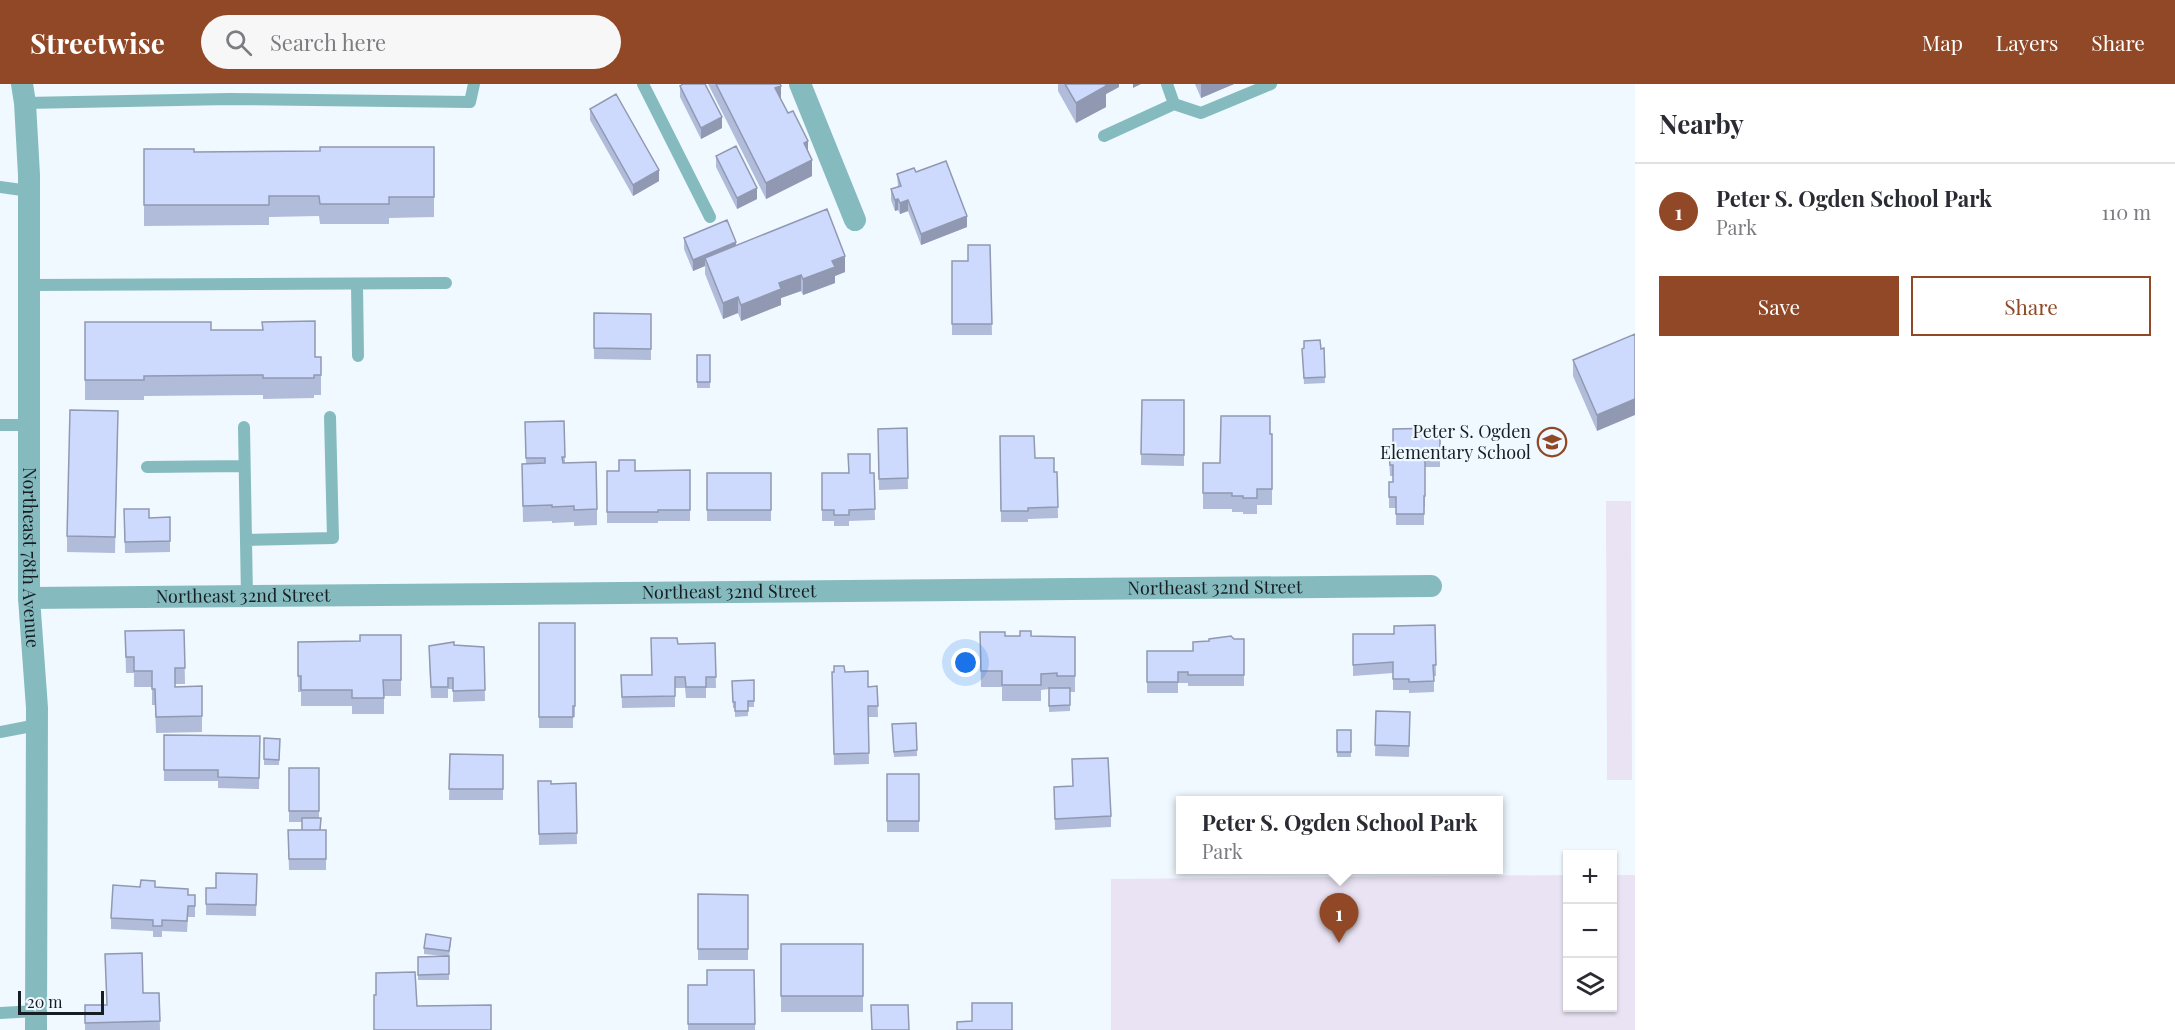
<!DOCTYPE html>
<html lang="en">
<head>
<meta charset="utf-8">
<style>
	body { margin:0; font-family:"Playfair Display",serif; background:#f7f7f7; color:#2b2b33 }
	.controls { position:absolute; right:18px; bottom:18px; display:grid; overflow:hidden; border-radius:0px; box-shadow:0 2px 4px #0004 }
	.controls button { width:54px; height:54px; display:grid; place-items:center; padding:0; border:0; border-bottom:2px solid #e1e1e2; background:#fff; color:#2b2b33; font:30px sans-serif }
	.scale { position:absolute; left:18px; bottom:15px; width:86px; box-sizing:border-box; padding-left:6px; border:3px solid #161e24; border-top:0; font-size:16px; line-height:21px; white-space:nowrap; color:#161e24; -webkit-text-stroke:4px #f0f9ff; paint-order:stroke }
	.you { position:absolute; left:966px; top:579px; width:21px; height:21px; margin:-15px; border:4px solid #fff; border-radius:50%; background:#1a73e8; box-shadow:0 0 0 9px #1a73e833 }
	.badge { display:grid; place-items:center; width:39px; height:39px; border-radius:50%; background:#904826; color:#fff; font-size:20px; font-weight:700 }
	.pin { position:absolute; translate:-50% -50px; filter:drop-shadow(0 2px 3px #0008) }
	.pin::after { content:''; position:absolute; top:32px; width:21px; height:18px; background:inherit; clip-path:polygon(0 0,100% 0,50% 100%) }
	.popup { position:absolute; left:1176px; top:712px; width:327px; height:78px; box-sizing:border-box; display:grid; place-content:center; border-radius:0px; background:#fff; filter:drop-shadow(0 2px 4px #0005); font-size:20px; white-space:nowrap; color:#7c7c81 }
	.popup b { font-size:22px; color:#2b2b33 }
	.popup::after { content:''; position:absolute; left:50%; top:100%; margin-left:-12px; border:12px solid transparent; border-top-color:#fff }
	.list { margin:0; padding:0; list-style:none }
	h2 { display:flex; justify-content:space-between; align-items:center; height:78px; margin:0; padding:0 24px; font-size:26px }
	h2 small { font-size:20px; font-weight:400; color:#7c7c81 }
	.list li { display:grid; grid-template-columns:39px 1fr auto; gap:18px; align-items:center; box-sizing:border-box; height:96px; padding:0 24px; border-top:2px solid #e1e1e2 }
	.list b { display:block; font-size:22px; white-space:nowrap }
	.list p { margin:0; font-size:20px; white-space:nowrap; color:#7c7c81 }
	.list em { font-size:20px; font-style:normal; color:#7c7c81 }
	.actions { display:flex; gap:12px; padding:18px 24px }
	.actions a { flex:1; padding:14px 0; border:2px solid #904826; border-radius:0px; text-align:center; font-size:21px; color:#904826 }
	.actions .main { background:#904826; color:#fff }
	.icon { flex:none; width:33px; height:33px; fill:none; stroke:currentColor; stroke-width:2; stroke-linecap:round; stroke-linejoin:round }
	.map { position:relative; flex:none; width:1635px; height:946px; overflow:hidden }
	header { display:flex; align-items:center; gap:36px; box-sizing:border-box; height:84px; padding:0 30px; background:#904826; color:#fff }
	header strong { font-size:28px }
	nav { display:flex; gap:33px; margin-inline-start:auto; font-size:21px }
	.search { width:420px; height:54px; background:#f7f7f7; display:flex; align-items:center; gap:15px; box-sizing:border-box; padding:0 21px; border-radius:33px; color:#7c7c81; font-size:22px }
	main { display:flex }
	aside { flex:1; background:#fff }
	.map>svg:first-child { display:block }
	.green { fill:#eae3f4 }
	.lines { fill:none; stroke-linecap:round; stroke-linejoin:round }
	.lane { stroke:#85bbbf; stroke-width:12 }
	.street { stroke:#85bbbf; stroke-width:22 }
	.wall { fill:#b1bbda }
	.shaded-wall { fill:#9099b1 }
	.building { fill:#cedafd; stroke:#9099b1; stroke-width:1.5 }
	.labels { text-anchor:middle; stroke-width:4.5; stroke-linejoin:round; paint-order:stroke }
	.poi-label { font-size:18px; fill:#161e24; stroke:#f0f9ff; text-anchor:end }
	.street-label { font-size:18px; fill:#161e24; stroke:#f0f9ff }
</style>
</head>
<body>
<header>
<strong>Streetwise</strong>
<div class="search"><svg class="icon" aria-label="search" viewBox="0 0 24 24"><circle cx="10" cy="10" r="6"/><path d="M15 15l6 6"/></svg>Search here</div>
<nav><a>Map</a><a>Layers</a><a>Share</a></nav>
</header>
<main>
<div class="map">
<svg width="1635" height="946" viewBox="0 0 1635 946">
	<rect width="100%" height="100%" fill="#f0f9ff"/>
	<!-- green -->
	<path class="green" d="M1606,417H1631L1632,696H1607Z
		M1567,791L1568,924H1612L1613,791H1635V946H1111V795Z"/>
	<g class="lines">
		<!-- lane -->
		<path class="lane" d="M643,0L710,133
			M1167,0L1174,20
			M25,19L229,15L470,18L474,0
			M1104,52L1174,20L1201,29L1271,0
			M0,103L29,107
			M357,200L358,272
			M29,201L446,199
			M0,341H29
			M244,343L247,513
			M147,383L244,382
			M246,456L333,454L330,333
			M0,648L37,641
			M0,929L36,927"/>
		<!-- street -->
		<g class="street">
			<path id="s1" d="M22,0L25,19L29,91V514L37,624L36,946"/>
			<path d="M800,0L855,136"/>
			<path id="s2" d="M29,514L1431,502"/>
		</g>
	</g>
	<!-- wall -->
	<path class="wall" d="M708,0H780L781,15L808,67L812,92L766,115Z
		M1058,0H1119V3L1106,10V23L1076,39L1058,7Z
		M1195,0H1234L1201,14Z
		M680,2L722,44L701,55L680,13Z
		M590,25L659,97L633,112L590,36Z
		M434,63V133L389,134V140H320L319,132L269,133V141L144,142V65L194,68L320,67Z
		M716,72L757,115L737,125L716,83Z
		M916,88L967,143L921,161L908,127L900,130L898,126L895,127L891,116V105L898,103L897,90Z
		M684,154L736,161L845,188L835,192V199L803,211L801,207L781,214V221L741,237L738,229L723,235L705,190V182L693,187L684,165Z
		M990,161L992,251H952V177H968Z
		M594,229L651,230V276L594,275Z
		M85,238L211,246L315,273H321V311H314V314L263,315V311L144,312V316H85Z
		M1635,250L1597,347L1573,292V276Z
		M1324,264L1325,299L1304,300L1302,265Z
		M697,271H710V304H697Z
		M1142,316H1184V382L1141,381Z
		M564,337L565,379L597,425V441L574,442V438L552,439V437L523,438L522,380H526L525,338Z
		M118,343L115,469L67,468V452Z
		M907,344L908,405L879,406L878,345Z
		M1440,344V383H1425V423H1424V441H1396V424H1389V398H1393V392H1390L1389,371H1393Z
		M1270,350H1272V421H1257V430H1243V428H1232V425H1203V379H1220Z
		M1000,352L1035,374L1054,388H1057L1058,434L1028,435V438H1001Z
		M690,386V437H658V439H607V387Z
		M707,389H771V437H707Z
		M822,389H874L875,436L849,437V442H834V437H822Z
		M124,425L149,434L170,433V468L125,469Z
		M539,539H575V633H573V644H539Z
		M1435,541L1436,592H1434V608L1409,609V606H1393V589L1353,592V550H1394Z
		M184,546L185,600H175V603L202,602V648L156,649L155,621H152V603H134V589H126L125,547Z
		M980,548L1005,552L1075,553V608H1070V627L1049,628V605L1041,606V617H1002V603H981Z
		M401,551V612H384V630H352V622H301V608H298V558L360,557Z
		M1234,555H1244V602H1188V599H1178V609H1147V567H1193Z
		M715,559L716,604H706V614H686L685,604H675V623L622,624L621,591H652L678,560Z
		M454,561L484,563L485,617L453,618V605H448V614H431L429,573Z
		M832,588L868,603L877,602L878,633H868L869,680L834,681Z
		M754,596V623H748V632L735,633V624H733L732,597Z
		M1376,627L1410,628L1409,673L1375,672Z
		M916,639L917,672L894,673L892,640Z
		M1337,646H1351V673H1337Z
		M164,651L260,652L259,705L218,704V697H164Z
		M264,654L280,655L279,681H264Z
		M450,670L503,671V716H449Z
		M1072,675L1111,732V743L1055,746L1054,703L1073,702Z
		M289,684H319V734L320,746H326V786H289L288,746H302V738H289Z
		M887,690H919V748H887Z
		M538,697L551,700L576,699L577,760L539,761Z
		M257,790L256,832L206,831V804H216Z
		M155,803L188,811L195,822V833H188L187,848L162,847V853H153V847L111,845V834Z
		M698,810L748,811V876H698Z
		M451,859L449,873V896H418V873L443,872L424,870V864Z
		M781,860H863V928H781Z
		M688,901L755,940V946H688Z
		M159,909L160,946H85V921H106Z"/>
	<!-- shaded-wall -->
	<path class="shaded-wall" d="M1101,0H1119V3L1106,10V23L1076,39V19Z
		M1133,0H1141L1133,4Z
		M1201,0H1234L1201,14Z
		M781,2V18L775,4Z
		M722,33V44L701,55V44Z
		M808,57V73L804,59Z
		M812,76V92L766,115V99Z
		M659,86V97L633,112V101Z
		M757,104V115L737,125V114Z
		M898,115V126L895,127V116Z
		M908,116V127L900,130V119Z
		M967,132V143L921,161V150Z
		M736,158V169L705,174V182L693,187V176Z
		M845,172V188L835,192V199L803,211V195L832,177Z
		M801,191V207L781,214V221L741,237V221L779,199Z
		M738,213V229L723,235V219Z
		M1635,315V331L1597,347V331Z"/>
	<!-- building -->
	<path class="building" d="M683,0H705L722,33L701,44L680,2Z
		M716,0H780L781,2L775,4L788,29L793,27L808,57L804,59L812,76L766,99Z
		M1065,0H1105L1106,2L1076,19Z
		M616,10L659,86L633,101L590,25Z
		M736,62L757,104L737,114L716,72Z
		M320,63H434V113H389V120H320L319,112H269V121H144V65H194V68L320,67Z
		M946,77L967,132L921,150L908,116L900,119L898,115L895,116L891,105L901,102L897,90L914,84L916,88Z
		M827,125L845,172L832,177L835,183L803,195L801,191L779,199L781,205L741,221L738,213L723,219L705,174Z
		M727,136L736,158L693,176L684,154Z
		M968,161H990L992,240H952V177H968Z
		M594,229L651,230V265L594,264Z
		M315,237V273H321V291H314V294H263V291L144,292V296H85V238H211V246H263L262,238Z
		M1635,250V315L1597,331L1573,276Z
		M1320,256L1321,265L1324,264L1325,293L1304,294L1302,265L1304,264V257Z
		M697,271H710V298H697Z
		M1142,316H1184V371L1141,370Z
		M70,326L118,327L115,453L67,452Z
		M1221,332H1270V350H1272V405H1257V414H1243V412H1232V409H1203V379H1220Z
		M564,337L565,373H562L563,379L596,378L597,425L574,426V422L552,423V421L523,422L522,380L545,379V374H526L525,338Z
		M907,344L908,394L879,395L878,345Z
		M1440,344V372H1425V412H1424V430H1396V413H1389V398H1393V381H1390L1389,371H1393V345Z
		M1000,352H1034L1035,374H1054V388H1057L1058,423L1028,424V427H1001Z
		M848,370H870V389H874L875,425L849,426V431H834V426H822V389H849Z
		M619,376H635V387L690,386V426H658V428H607V387H619Z
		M707,389H771V426H707Z
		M124,425H149V434L170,433V457L125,458Z
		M539,539H575V622H573V633H539Z
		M1435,541L1436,581H1433L1434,597L1409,598V595H1393V578L1353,581V550H1394V542Z
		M184,546L185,584H175V603L202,602V632L156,633L155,605H152V587H134V573H126L125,547Z
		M1020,547H1031V552L1075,553V592H1057V589L1041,590V601H1002V587H981L980,548H1005V552H1020Z
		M360,551H401V596H383L384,614H352V606H301V592H298V558L360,557Z
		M1231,552L1234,555H1244V591H1188V588H1178V598H1147V567H1193V558L1209,557V555Z
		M651,554H677L678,560L715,559L716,593H706V603H686L685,593H675V612L622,613L621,591H652Z
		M454,558V561L484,563L485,606L453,607V594H448V603H431L429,562Z
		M834,582H844L845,588L868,587V603L877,602L878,622H868L869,669L834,670L832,588H834Z
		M754,596V617H748V627H735V618H733L732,597Z
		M1049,604H1070V621L1049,622Z
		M1376,627L1410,628L1409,662L1375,661Z
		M916,639L917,666L894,668L892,640Z
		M1337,646H1351V668H1337Z
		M164,651L260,652L259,694L218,693V686H164Z
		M264,654L280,655L279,676L264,675Z
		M450,670L503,671V705H449Z
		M1108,674L1111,732L1055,735L1054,703L1073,702L1072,675Z
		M289,684H319V727H289Z
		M887,690H919V737H887Z
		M538,697H551V700L576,699L577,749L539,750Z
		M302,734H321L320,746H302Z
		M288,746H326V775H289Z
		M216,789L257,790L256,821L206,820V804H216Z
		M141,796L155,797V803L188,805V811H195V822H188L187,837L162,836V842H153V836L111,834L113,801L140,803Z
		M698,810L748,811V865H698Z
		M426,850L451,854L449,867L424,864Z
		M781,860H863V912H781Z
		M142,869L143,909H159L160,937L85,939V921H107L105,870Z
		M449,872V890L418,891V873Z
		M707,886H754L755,940H688V901H707Z
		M415,888L417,922L491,921V946H374V911H376V889Z
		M972,919H1012V946H957V938L972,937Z
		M871,921H908L909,946H872Z"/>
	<!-- icons -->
	<defs>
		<g id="school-ring" transform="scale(1.5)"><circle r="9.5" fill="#f0f9ff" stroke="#904826" stroke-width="1.5"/><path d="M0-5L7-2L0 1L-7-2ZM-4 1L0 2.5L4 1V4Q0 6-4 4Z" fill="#904826"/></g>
	</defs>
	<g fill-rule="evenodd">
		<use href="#school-ring" x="1552" y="358"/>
	</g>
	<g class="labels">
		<!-- poi labels -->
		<g class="poi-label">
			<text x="1531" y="354">Peter S. Ogden<tspan x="1531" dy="21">Elementary School</tspan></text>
		</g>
		<!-- street labels -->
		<g class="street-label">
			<text dy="6" stroke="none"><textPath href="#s1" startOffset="474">Northeast 78th Avenue</textPath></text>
			<text dy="6" stroke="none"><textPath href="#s2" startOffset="1186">Northeast 32nd Street</textPath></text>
			<text dy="6" stroke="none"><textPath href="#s2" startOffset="700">Northeast 32nd Street</textPath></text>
			<text dy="6" stroke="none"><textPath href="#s2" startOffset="214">Northeast 32nd Street</textPath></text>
		</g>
	</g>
</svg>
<div class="controls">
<button>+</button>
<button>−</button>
<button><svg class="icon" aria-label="layers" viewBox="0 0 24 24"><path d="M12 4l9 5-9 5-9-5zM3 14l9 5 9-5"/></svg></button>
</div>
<div class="scale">20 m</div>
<div class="you"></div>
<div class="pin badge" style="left:1339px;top:859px">1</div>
<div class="popup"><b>Peter S. Ogden School Park</b>Park</div>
</div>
<aside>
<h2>Nearby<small></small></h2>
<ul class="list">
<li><span class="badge">1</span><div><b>Peter S. Ogden School Park</b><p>Park</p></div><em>110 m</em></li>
</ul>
<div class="actions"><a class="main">Save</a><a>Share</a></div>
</aside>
</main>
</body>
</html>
